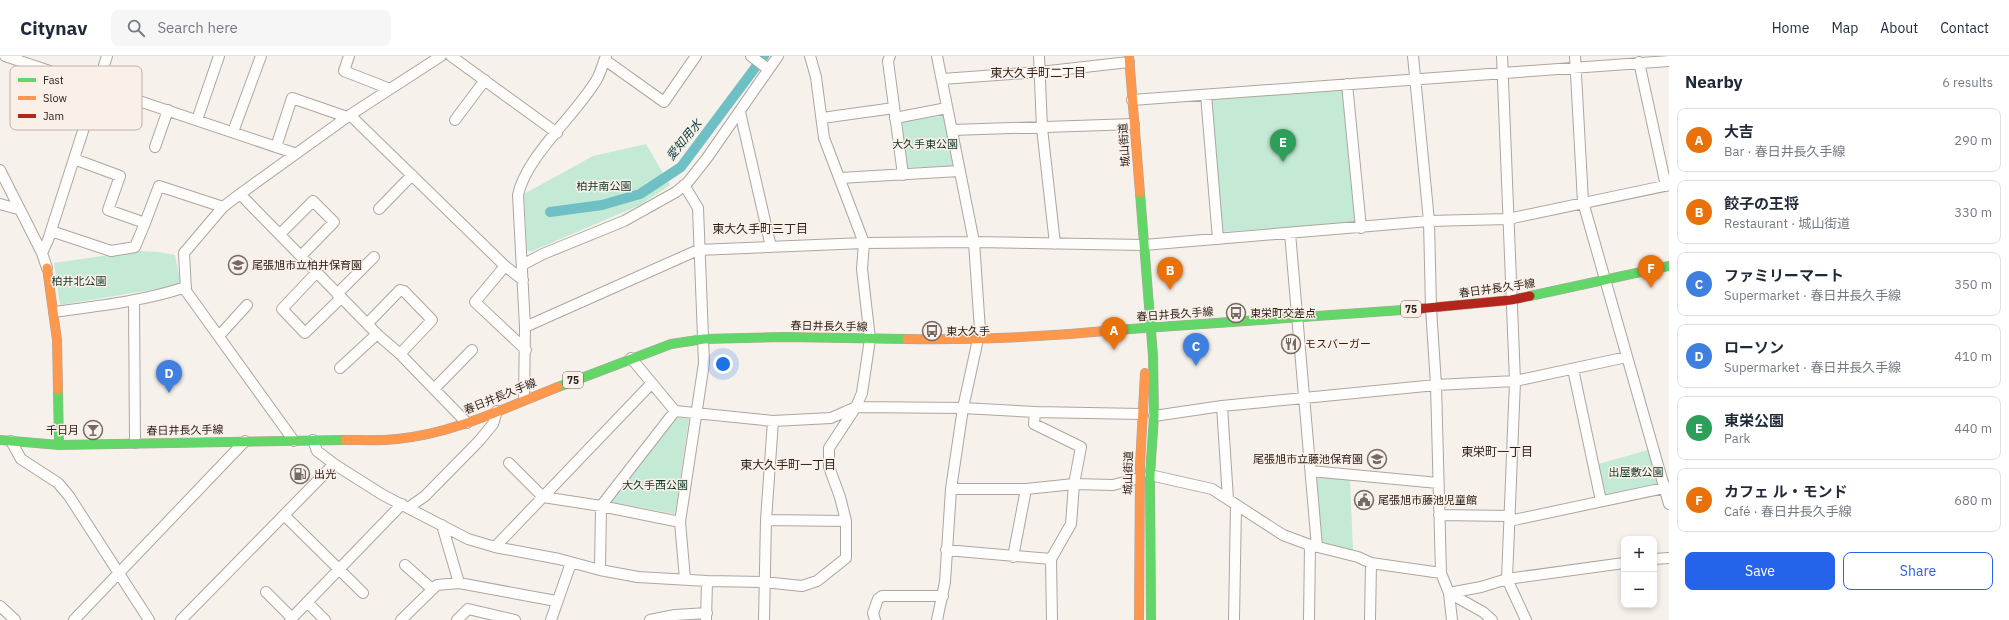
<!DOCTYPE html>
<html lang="en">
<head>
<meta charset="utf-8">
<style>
	body { margin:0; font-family:"IBM Plex Sans","Noto Sans JP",sans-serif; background:#f6f6f7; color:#1f2937 }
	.controls { position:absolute; right:12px; bottom:12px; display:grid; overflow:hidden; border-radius:8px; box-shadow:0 2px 6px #0003 }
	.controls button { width:36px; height:36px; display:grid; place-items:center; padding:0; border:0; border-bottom:1px solid #e0e1e3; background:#fff; color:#1f2937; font:20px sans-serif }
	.you { position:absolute; left:723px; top:308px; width:14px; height:14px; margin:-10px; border:3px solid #fff; border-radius:50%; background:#1a73e8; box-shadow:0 0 0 6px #1a73e833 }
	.badge { display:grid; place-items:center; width:26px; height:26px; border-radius:50%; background:#2563eb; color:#fff; font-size:13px; font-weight:700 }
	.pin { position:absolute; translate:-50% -33px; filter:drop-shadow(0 1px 2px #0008) }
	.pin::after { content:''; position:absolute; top:21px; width:14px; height:12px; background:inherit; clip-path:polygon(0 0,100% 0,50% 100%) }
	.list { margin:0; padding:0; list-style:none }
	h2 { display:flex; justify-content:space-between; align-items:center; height:52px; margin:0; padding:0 16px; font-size:17px }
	h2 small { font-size:13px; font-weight:400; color:#747a83 }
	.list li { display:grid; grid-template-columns:26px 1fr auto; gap:12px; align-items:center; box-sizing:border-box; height:64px; margin:0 8px 8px; padding:0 8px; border:1px solid #e0e1e3; border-radius:8px }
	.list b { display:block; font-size:15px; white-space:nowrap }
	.list p { margin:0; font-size:13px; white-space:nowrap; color:#747a83 }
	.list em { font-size:13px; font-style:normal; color:#747a83 }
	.actions { display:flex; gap:8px; padding:12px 16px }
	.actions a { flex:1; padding:9px 0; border:1px solid #2563eb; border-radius:8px; text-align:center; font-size:14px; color:#2563eb }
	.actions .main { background:#2563eb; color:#fff }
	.icon { flex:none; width:22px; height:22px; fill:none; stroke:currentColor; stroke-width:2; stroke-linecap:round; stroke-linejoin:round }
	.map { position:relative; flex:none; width:1669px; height:564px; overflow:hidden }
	header { display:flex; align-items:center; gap:24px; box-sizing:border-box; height:56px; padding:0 20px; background:#fff; border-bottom:1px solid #e0e1e3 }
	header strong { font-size:19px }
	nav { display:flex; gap:22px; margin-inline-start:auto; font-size:14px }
	.search { width:280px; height:36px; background:#f6f6f7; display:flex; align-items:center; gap:10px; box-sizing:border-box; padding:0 14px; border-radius:8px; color:#747a83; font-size:15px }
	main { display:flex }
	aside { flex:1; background:#fff }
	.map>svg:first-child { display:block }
	.green { fill:#c4e9d4 }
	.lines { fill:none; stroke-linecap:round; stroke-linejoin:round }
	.canal { stroke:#6ec0c4; stroke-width:10 }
	.street-casing { stroke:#ada5a0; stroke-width:12 }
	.fast-casing { stroke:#ada5a0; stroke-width:10 }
	.slow-casing { stroke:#ada5a0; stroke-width:10 }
	.jam-casing { stroke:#ada5a0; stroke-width:10 }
	.street { stroke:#fefdfc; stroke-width:10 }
	.fast { stroke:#63d668; stroke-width:9 }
	.slow { stroke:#ff974d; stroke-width:9 }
	.jam { stroke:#b3261e; stroke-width:9 }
	.labels { text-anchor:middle; stroke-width:3; stroke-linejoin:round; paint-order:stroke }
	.shield { fill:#fbf0e8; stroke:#695f58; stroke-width:1 }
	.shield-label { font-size:10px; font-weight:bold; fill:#2b211a }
	.park-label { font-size:11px; fill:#0e3627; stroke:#fbf0e8 }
	.street-label { font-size:11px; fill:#2b211a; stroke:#fbf0e8 }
	.poi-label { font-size:11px; fill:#2b211a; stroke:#fbf0e8; text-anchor:start }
	.neighbourhood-label { font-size:12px; fill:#2b211a; stroke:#fbf0e8 }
	.water-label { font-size:12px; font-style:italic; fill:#104447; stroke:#fbf0e8 }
	.key { fill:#fbf0e8; stroke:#bdb2aa; stroke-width:1 }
	.key-label { font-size:11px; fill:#2b211a }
</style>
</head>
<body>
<header>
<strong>Citynav</strong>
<div class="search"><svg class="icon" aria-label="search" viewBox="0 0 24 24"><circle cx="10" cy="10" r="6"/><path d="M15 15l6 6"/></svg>Search here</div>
<nav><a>Home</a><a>Map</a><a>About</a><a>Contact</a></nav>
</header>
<main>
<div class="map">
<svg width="1669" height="564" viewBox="0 0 1669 564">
	<rect width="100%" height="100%" fill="#f7f1ec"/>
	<!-- green -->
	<path class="green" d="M1342,33L1355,167L1222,176L1212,44Z
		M944,60L953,110L904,112L902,65Z
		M646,88L670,129L640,149L530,196L527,194L524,138L593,100Z
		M137,195L159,196L175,199L181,229L60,249L54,207Z
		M675,361L689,363L675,458L611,446Z
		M1648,394L1660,429L1604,441L1598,408Z
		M1315,420L1350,423L1353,494L1320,487Z"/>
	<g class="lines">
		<!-- canal -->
		<path class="canal" d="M550,156L602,149L640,138L681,111L764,0"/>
		<!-- street casing -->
		<g class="street-casing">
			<path id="street" d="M5,0L294,97
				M349,0L344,15L390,33
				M451,0L557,77
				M751,0L768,13
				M890,0L888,5L903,119
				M937,0L974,186L980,274L963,352L951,433L945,526L937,564
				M1039,0L1042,72L1055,188
				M1413,0L1429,165L1431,252L1436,329L1441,517L1449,537L1452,564
				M1502,0L1515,325L1507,523L1526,564
				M1575,0L1583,146L1669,448
				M605,4L664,46L696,0
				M1639,6L1666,130
				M942,23L1040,16L1129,6
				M1347,28L1361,172
				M1206,39L1218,183
				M38,41L47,14
				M1132,44L1669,5
				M740,56L771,191
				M350,59L505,210L523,224
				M822,62L894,52
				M895,62L947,52
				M197,64L219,0
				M455,64L485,24
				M952,74L1134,68
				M233,76L261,0
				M155,91L168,54
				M276,91L292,42L347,61
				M0,114L42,197L47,212
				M840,122L959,115
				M684,129L698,152L704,307L680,466L685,523
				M240,138L378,279L400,298L467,367
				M0,148L18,153
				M379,153L412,119
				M145,167L159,130L223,151
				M51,175L111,195L135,191L145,167L108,154L120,120L74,103
				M1290,177L1317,491
				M280,178L313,145L334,166L301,200
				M42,197L48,184L107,0
				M522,209L543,198L624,165L676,136L688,126L707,102L778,0
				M505,210L475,246L526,294
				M317,216L282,253L305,277L341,242
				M337,238L374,201
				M134,244L135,387
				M54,256C98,250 144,245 186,231
				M367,268L400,234L404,235L432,264L400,298
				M525,271L698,194L864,187L974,186L1144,189L1429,165L1508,163L1669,129
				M219,280L247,249
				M631,302L675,355L773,365L831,362L856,351L963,352L1035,356L1142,358
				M340,312L377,278
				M1573,313L1601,445
				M434,333L472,294
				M524,343L525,271L518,139C526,100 577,58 597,23C601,16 603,7 606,0
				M1222,350L1228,443
				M1035,356L1034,368L1081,391L1074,428L1071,468L1051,503L1052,564
				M1154,360L1222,350L1304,342L1436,329L1515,325L1627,301
				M313,384L317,395L334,408L383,439L468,483L495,491L559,503L600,514L638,521L707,525L764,526L802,530L817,525L846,502V465L840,441L829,411V392L856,351L862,337L870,283L862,213L864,187L824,82L816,21L810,0
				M11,385L21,403L58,427L69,440L149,564
				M294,385L186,235L184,197L223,151L240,138L350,59L441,0
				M509,407L543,441L601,450L680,466
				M1311,415L1438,427
				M1150,419L1212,433L1283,479L1310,489L1358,501L1371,507L1441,517
				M951,433H1026L1074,428L1113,429L1139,422
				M408,452L425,440L479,385L493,368L497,355
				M284,459L363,537
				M1439,459L1509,460L1514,464L1669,431
				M766,464L846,465
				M442,469L459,527
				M495,491L651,328
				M946,494L1051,503
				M1013,501L1026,433
				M1654,503L1669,502
				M405,509L432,533
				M600,514L601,450L675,355
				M266,536L292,562
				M1449,537L1481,531L1507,523L1624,507
				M1449,537L1483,556L1492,564
				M307,546L325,564
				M0,550L15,564
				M74,564L245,385
				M181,564L334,408
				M290,564L402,448
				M401,564L437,529L459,527L556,545
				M457,564L468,553L515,564
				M551,564L571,507
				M650,564L675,559L707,557
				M706,564L707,525
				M764,564L766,464L773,365
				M875,564L873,557L878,543L882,540H943
				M1234,564L1236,449
				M1309,564L1310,489
				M1370,564L1371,507"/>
		</g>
		<!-- fast casing -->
		<g class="fast-casing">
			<path id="fast" d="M1140,137L1153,300L1154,360L1150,419L1151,564
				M1530,240L1669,210
				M1116,274L1417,253
				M558,331L671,288L704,283L784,281L907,283
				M58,334L59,389
				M0,384L59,389L345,384"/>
		</g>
		<!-- slow casing -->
		<g class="slow-casing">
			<path id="slow" d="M1129,0L1140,137
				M47,212L57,284L58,334
				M907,283C977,284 1046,281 1116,274
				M345,384C362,384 380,385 397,383C453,378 507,351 558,331
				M1139,564L1140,409L1145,317"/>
		</g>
		<!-- jam casing -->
		<g class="jam-casing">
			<path id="jam" d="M1417,253L1511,244L1530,240"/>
		</g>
		<!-- street -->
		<use href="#street" class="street"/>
		<!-- fast -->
		<use href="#fast" class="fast"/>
		<!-- slow -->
		<use href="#slow" class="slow"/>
		<!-- jam -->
		<use href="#jam" class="jam"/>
	</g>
	<!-- icons -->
	<defs>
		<g id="school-ring" transform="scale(1)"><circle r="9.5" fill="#fbf0e8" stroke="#726a64" stroke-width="1.5"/><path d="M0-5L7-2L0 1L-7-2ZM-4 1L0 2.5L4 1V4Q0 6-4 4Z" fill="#726a64"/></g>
		<g id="bus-ring" transform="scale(1)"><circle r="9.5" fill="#fbf0e8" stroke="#726a64" stroke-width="1.5"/><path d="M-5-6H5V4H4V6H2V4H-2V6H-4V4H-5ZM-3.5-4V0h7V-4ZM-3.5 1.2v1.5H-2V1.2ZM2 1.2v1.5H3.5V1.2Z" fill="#726a64"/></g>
		<g id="restaurant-ring" transform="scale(1)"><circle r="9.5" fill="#fbf0e8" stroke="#726a64" stroke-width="1.5"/><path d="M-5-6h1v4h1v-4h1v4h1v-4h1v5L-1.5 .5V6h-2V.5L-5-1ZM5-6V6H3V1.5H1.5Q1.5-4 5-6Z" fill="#726a64"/></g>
		<g id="bar-ring" transform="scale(1)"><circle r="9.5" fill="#fbf0e8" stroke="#726a64" stroke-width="1.5"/><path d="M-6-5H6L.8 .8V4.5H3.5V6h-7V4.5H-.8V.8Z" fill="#726a64"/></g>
		<g id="fuel-ring" transform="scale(1)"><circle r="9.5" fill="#fbf0e8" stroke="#726a64" stroke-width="1.5"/><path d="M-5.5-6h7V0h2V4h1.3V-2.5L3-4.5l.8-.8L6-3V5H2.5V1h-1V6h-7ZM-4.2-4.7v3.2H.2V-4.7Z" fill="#726a64"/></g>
		<g id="civic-ring" transform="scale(1)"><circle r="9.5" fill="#fbf0e8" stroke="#726a64" stroke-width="1.5"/><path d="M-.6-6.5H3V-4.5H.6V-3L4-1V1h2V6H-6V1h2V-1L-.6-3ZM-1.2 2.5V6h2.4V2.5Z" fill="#726a64"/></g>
	</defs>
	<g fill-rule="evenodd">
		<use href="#school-ring" x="238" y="209"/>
		<use href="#bus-ring" x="1236" y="257"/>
		<use href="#bus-ring" x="932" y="275"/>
		<use href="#restaurant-ring" x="1291" y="288"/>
		<use href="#bar-ring" x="93" y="374"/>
		<use href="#school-ring" x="1377" y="403"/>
		<use href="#fuel-ring" x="300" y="418"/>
		<use href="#civic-ring" x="1364" y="444"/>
	</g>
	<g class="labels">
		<!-- shield labels -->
		<g class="shield">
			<rect x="1401" y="245" width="20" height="16" rx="3"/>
			<rect x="563" y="316" width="20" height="16" rx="3"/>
		</g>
		<g class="shield-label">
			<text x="1411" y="257">75</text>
			<text x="573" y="328">75</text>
		</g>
		<!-- park labels -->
		<g class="park-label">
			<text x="925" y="92">大久手東公園</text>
			<text x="604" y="134">柏井南公園</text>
			<text x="79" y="229">柏井北公園</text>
			<text x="1636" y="420">出屋敷公園</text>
			<text x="655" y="433">大久手西公園</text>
		</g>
		<!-- street labels -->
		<g class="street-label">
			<text transform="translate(1124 89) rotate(-94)" y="4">城山街道</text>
			<text transform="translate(1497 232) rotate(-8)" y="4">春日井長久手線</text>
			<text transform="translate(1175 258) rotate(-4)" y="4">春日井長久手線</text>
			<text transform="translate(829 270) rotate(1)" y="4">春日井長久手線</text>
			<text transform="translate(500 340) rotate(-22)" y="4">春日井長久手線</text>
			<text transform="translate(185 374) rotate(-1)" y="4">春日井長久手線</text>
			<text transform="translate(1128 417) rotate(-89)" y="4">城山街道</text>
		</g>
		<!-- poi labels -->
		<g class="poi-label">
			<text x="252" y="213">尾張旭市立柏井保育園</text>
			<text x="1250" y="261">東栄町交差点</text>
			<text x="946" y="279">東大久手</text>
			<text x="1305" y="292">モスバーガー</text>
			<text x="79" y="378" text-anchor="end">千日月</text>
			<text x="1363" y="407" text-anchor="end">尾張旭市立藤池保育園</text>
			<text x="314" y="422">出光</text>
			<text x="1378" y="448">尾張旭市藤池児童館</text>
		</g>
		<!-- neighbourhood labels -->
		<g class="neighbourhood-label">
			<text x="1038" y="21">東大久手町二丁目</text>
			<text x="760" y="177">東大久手町三丁目</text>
			<text x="1497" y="400">東栄町一丁目</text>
			<text x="788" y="413">東大久手町一丁目</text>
		</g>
		<!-- water labels -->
		<g class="water-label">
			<text transform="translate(684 84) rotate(-51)" y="4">愛知用水</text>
		</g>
	</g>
	<!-- legend -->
	<rect x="10" y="10" width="132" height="64" rx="6" class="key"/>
	<rect x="18" y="22" width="18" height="4" fill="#63d668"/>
	<rect x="18" y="40" width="18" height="4" fill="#ff974d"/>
	<rect x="18" y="58" width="18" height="4" fill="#b3261e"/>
	<g class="key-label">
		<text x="43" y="28">Fast</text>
		<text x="43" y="46">Slow</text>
		<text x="43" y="64">Jam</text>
	</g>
</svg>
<div class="controls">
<button>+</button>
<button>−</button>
</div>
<div class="you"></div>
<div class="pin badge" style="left:1114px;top:294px;background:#e8710a">A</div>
<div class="pin badge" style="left:1170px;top:234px;background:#e8710a">B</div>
<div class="pin badge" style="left:1196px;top:310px;background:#3f7fe0">C</div>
<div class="pin badge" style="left:169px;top:337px;background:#3f7fe0">D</div>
<div class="pin badge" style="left:1283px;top:106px;background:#2e9e5b">E</div>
<div class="pin badge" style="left:1651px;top:232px;background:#e8710a">F</div>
</div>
<aside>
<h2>Nearby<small>6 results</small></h2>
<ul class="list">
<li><span class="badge" style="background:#e8710a">A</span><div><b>大吉</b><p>Bar · 春日井長久手線</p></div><em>290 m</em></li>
<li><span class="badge" style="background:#e8710a">B</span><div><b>餃子の王将</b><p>Restaurant · 城山街道</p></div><em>330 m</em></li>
<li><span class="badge" style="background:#3f7fe0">C</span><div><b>ファミリーマート</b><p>Supermarket · 春日井長久手線</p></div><em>350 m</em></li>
<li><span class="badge" style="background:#3f7fe0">D</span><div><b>ローソン</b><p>Supermarket · 春日井長久手線</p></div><em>410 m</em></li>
<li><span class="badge" style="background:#2e9e5b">E</span><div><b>東栄公園</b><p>Park</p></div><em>440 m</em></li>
<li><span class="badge" style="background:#e8710a">F</span><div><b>カフェ ル・モンド</b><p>Café · 春日井長久手線</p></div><em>680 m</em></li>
</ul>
<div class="actions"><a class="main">Save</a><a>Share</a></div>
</aside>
</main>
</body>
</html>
